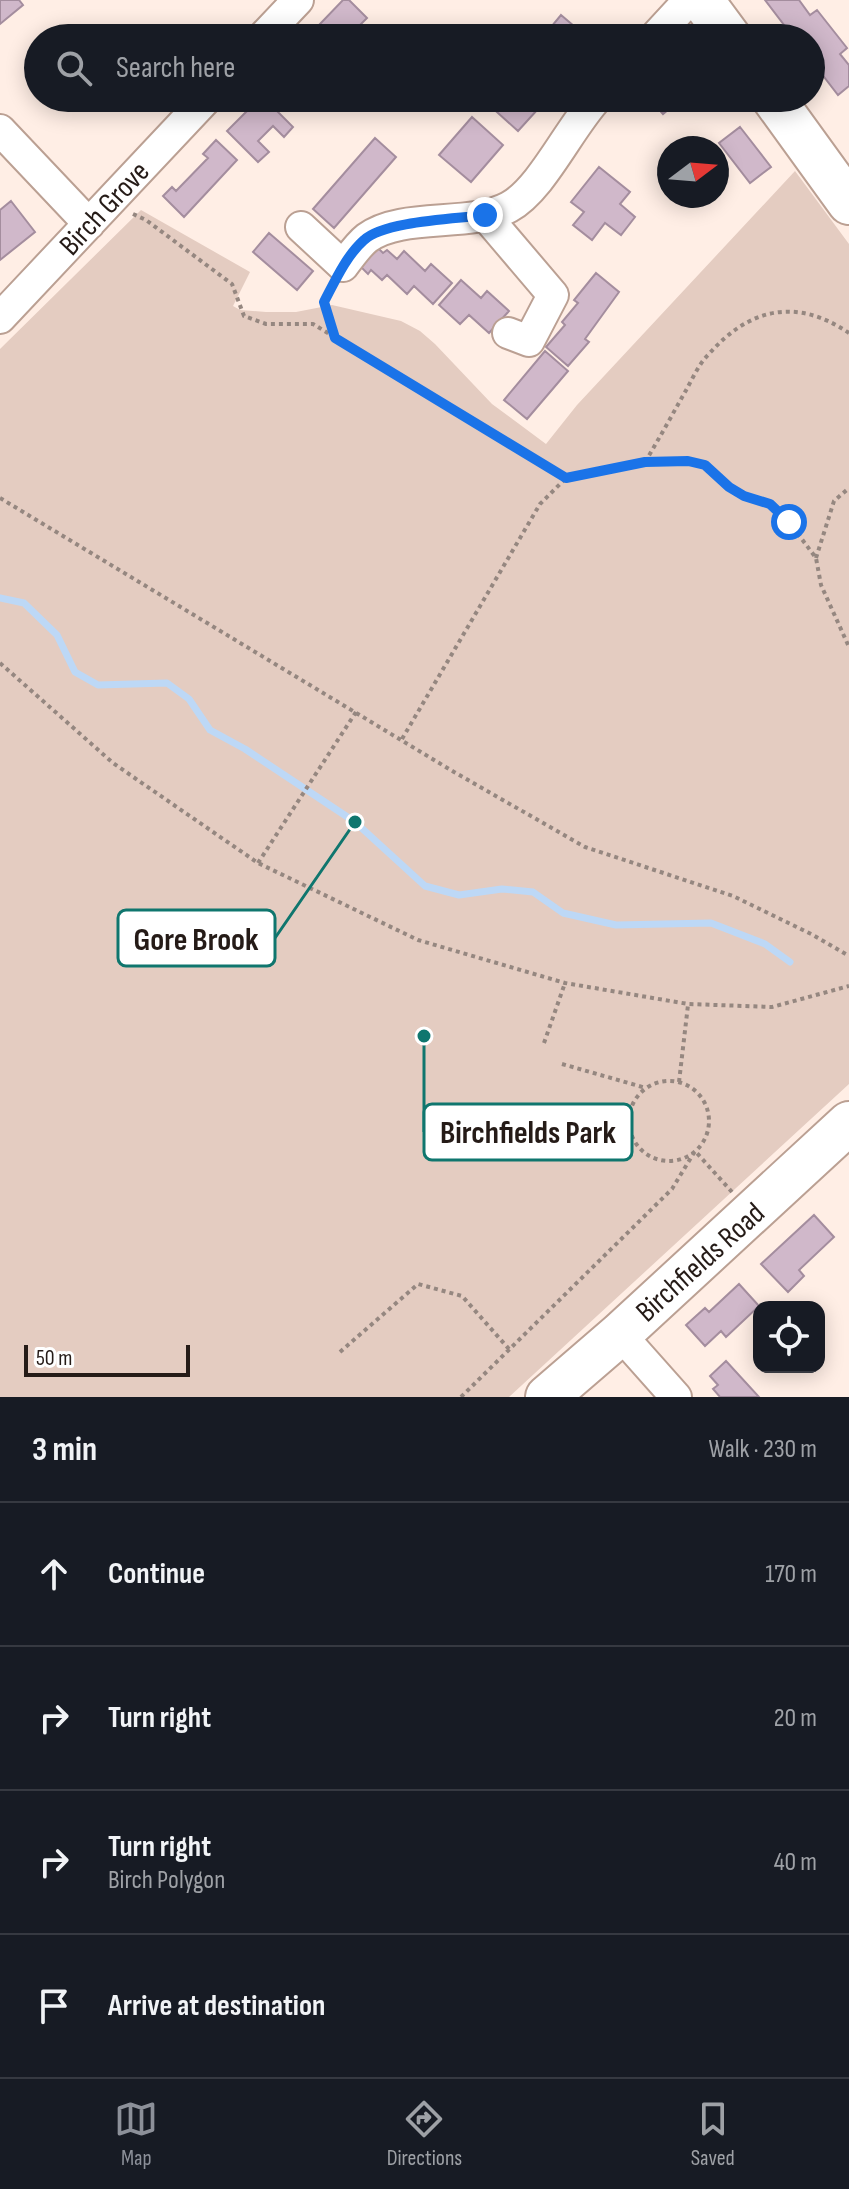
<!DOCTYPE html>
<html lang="en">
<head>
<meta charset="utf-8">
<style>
	body { margin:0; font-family:"Sofia Sans Condensed",sans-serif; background:#242831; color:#f1f3f6 }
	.controls { position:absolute; right:24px; bottom:24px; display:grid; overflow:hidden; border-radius:16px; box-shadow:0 4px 20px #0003 }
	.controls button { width:72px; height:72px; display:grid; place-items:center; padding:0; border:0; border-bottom:2px solid #363941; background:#171b24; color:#f1f3f6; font:40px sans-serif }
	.compass { position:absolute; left:657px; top:136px; width:72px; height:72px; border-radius:50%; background:#171b24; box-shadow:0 4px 20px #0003; rotate:74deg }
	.scale { position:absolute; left:24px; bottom:20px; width:166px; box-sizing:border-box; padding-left:8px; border:4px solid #251b17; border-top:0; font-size:22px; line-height:28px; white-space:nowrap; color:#251b17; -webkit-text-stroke:6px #fff; paint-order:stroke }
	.stop { position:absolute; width:24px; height:24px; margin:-18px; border:6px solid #1a73e8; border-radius:50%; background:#fff }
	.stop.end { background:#1a73e8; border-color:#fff; box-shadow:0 2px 8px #0008 }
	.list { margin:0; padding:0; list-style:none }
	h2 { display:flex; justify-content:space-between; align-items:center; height:104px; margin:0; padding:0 32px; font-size:34px }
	h2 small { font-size:26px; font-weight:400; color:#9ea1a6 }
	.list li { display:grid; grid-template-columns:52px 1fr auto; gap:24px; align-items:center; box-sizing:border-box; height:144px; padding:0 32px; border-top:2px solid #363941 }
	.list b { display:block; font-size:30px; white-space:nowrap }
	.list p { margin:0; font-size:26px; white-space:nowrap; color:#9ea1a6 }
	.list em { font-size:26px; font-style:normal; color:#9ea1a6 }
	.icon { flex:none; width:44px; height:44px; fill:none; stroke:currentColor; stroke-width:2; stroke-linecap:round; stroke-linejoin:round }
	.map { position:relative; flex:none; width:849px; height:1397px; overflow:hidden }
	.search { position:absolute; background:#171b24; box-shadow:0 4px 20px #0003; left:24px; right:24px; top:24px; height:88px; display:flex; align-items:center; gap:20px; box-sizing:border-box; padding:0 28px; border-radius:44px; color:#9ea1a6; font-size:30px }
	.sheet { height:680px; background:#171b24 }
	nav { display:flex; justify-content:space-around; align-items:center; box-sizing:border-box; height:112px; border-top:2px solid #363941; background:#171b24; font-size:22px; color:#9ea1a6 }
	nav a { display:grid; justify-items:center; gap:4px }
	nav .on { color:#8c9099 }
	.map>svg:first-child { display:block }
	.green { fill:#e4ccc1 }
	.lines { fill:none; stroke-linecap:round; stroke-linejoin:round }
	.stream { stroke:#bdd8f6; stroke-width:7 }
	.building { fill:#d0b8ca; stroke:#a48d9e; stroke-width:2 }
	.minor-casing { stroke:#bba093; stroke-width:34 }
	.highway-casing { stroke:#bba093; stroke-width:46 }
	.path { stroke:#958780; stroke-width:4; stroke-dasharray:4 4; stroke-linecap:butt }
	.minor { stroke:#fff; stroke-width:30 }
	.highway { stroke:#fff; stroke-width:42 }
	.route { stroke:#1a73e8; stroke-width:10 }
	.labels { text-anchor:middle; stroke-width:6; stroke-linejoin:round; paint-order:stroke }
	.street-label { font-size:30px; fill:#251b17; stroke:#fff }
	.leader { fill:none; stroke:#0f766e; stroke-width:3 }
	.callout-dot { fill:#0f766e; stroke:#fff; stroke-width:3 }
	.callout { fill:#fff; stroke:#0f766e; stroke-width:3 }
	.callout-label { font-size:32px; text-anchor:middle; font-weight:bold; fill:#251b17 }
</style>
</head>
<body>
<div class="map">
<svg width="849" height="1397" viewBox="0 0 849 1397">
	<rect width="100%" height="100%" fill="#ffeee5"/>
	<!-- green -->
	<path class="green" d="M795,171L849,244V1084L509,1397H0V349L141,210L250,272L233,306L240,310L266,312H296L332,305L401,321L420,331L435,344L492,404L546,444L577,405Z"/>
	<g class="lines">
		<!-- stream -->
		<path class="stream" d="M0,598L24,603L57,635L75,672L98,685L167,683L189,699L210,730L245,749L355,822L425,886L459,895L502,889L533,892L563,913L616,925L711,923L765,944L790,962"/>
	</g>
	<!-- building -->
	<path class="building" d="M0,0H19L23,5L0,24Z
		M343,0H349L367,18L360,25L373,38H332L319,25Z
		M765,0H799L810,15L817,10L847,48L840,54L849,65V86L838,95L811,60V38H794Z
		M561,15L588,38H542Z
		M260,98H264L293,127L284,137L273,126L258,141L269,152L258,162L227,131Z
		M493,98H548L518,131L488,104Z
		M649,98H682L663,114Z
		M472,117L503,145L471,182L439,155Z
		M740,127L771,167L750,183L719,143Z
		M375,138L396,157L334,228L313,209Z
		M216,140L237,160L184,217L163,196L172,187L176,191L208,158L203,154Z
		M599,167L630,192L620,204L635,217L621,235L605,223L592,240L573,225L584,212L571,202Z
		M11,201L35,232L0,260V210Z
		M269,233L313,271L297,290L253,252Z
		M375,245L383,253L387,250L397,259L404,251L425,271L431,264L452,283L433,304L414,286L407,294L387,275L382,280L371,270L368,274L358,264Z
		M596,273L619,292L585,339L589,342L568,366L546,347L565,325L562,322L578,303L574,300Z
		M461,280L481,298L487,291L509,311L489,333L469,315L460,324L439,305Z
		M545,351L568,371L527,419L504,400Z
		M814,1215L834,1237L799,1270L804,1276L788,1292L761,1264Z
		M739,1284L759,1306L726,1337L721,1331L705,1346L686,1325L705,1308L709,1312Z
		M726,1361L759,1397H720L713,1389L718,1385L710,1376Z"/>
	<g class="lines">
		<!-- minor casing -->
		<g class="minor-casing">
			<path id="minor" d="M262,38L298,0
				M654,38L689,0
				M0,130L89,224
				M485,215L553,295L529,341L508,333
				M301,227L343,266C350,257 358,245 367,238C402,212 470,228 509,207C542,189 569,128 597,98
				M0,318L207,98
				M620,1334L676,1397"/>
		</g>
		<!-- highway casing -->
		<g class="highway-casing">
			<path id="highway" d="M702,0L730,38
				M773,98L849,203
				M547,1397L620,1334L849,1123"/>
		</g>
		<!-- path -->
		<path class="path" d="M133,214L146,220L232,284L244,316L266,324H313L566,478
			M331,289L324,302L335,337
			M645,462C659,439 672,415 685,392C692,380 698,365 708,355C749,308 796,297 849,333
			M0,498L454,772L585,847L733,896L813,935L849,956
			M816,558L834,501L849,488
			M0,663L113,763L258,863L418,940L565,983L688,1004L772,1007L849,986
			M402,739L540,504L566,478L645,462L674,460L705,465L729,487L744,496L770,504L789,522L816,558L821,585L849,647
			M258,863L356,712
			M544,1043L565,983
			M562,1064L646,1088
			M629 1121a40 40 0 1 1 80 0a40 40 0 1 1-80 0Z
			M679,1082L688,1005
			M340,1352L418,1284L462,1296L509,1349
			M461,1397L672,1189L695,1151L732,1192"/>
		<!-- minor -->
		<use href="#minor" class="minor"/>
		<!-- highway -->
		<use href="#highway" class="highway"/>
	</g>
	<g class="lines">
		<!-- route -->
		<path class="route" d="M485,215C456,219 384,221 364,240C346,256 335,281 324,302L335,338L566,478L645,462L688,461L705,465L729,487L744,496L770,504L789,522"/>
	</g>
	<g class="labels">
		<!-- street labels -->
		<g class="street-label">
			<text transform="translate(104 208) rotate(-47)" y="10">Birch Grove</text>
			<text transform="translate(700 1262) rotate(-42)" y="10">Birchfields Road</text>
		</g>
	</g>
	<!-- callouts -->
	<path class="leader" d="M355 822L275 938M424 1036L424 1132"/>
	<g class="callout-dot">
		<circle cx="355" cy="822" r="8"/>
		<circle cx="424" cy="1036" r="8"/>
	</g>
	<g class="callout">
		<rect x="118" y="910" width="157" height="56" rx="8"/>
		<rect x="424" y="1104" width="208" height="56" rx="8"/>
	</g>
	<g class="callout-label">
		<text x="196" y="950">Gore Brook</text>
		<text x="528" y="1143">Birchfields Park</text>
	</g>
</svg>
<div class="controls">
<button><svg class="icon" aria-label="locate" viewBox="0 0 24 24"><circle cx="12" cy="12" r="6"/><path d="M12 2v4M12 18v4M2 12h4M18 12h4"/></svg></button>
</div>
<svg class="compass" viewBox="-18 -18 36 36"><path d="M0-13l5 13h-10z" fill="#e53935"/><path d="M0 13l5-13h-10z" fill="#9ea1a6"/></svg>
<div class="scale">50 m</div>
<div class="stop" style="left:789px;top:522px"></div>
<div class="stop end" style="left:485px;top:215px"></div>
<div class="search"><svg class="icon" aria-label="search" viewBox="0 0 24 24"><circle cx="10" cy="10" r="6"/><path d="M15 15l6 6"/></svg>Search here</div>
</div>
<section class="sheet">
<h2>3 min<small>Walk · 230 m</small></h2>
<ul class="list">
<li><svg class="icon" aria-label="ahead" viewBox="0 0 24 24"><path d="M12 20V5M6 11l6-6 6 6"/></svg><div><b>Continue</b></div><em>170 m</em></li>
<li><svg class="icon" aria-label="right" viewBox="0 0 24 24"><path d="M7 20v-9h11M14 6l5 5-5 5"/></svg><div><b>Turn right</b></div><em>20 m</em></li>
<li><svg class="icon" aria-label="right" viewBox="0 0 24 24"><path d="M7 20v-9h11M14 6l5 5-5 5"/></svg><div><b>Turn right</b><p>Birch Polygon</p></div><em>40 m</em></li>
<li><svg class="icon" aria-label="arrive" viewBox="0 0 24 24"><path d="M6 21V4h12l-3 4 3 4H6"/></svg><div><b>Arrive at destination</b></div></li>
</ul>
</section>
<nav>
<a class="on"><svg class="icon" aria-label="map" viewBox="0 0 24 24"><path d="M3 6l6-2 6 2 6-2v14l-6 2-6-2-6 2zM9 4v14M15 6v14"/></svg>Map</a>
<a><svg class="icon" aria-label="directions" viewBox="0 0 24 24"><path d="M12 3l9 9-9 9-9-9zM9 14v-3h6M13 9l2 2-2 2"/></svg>Directions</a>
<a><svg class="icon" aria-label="saved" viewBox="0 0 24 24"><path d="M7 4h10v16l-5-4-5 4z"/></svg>Saved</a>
</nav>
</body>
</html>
